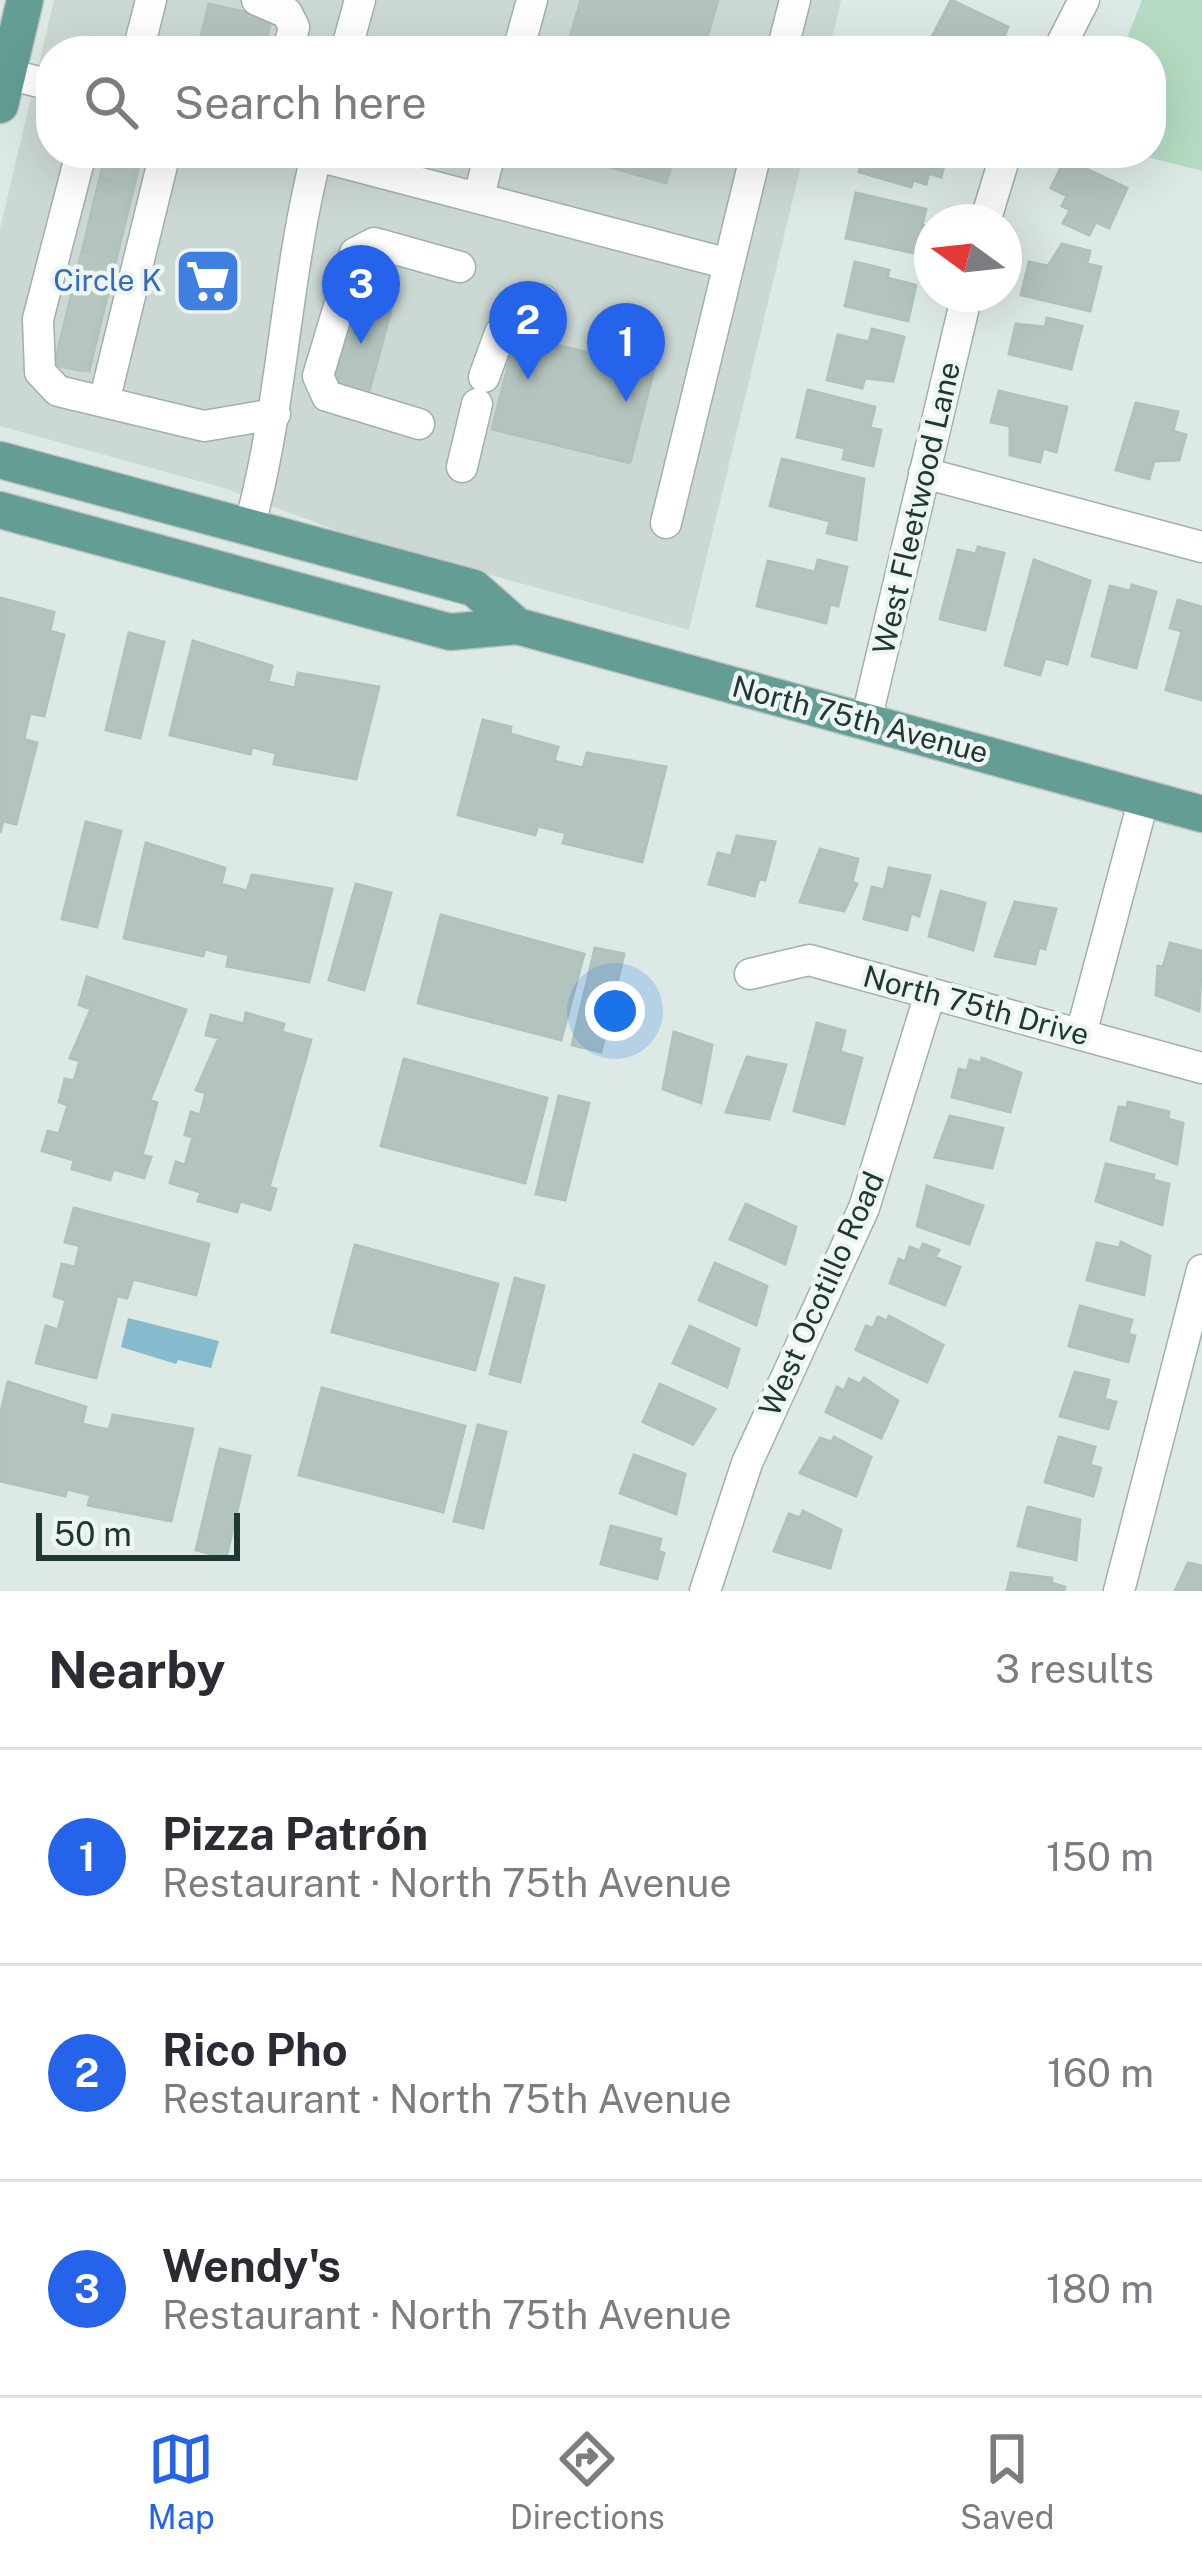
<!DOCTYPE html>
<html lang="en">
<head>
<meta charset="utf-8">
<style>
	body { margin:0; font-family:"Public Sans",sans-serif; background:#f2f2f3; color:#2b2b33 }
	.compass { position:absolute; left:914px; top:204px; width:108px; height:108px; border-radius:50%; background:#fff; box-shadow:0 12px 48px #0002; rotate:285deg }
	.scale { position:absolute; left:36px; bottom:30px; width:204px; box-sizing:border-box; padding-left:12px; border:6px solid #203733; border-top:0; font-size:33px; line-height:42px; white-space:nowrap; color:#203733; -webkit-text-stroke:9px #edf6f2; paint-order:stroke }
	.you { position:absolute; left:615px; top:1011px; width:42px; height:42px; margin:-30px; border:9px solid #fff; border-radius:50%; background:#1a73e8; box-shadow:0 0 0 18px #1a73e833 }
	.badge { display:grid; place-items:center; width:78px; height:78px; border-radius:50%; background:#2563eb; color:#fff; font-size:39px; font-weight:700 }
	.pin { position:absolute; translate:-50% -99px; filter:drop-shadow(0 3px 6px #0008) }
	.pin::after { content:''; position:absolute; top:63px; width:42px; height:36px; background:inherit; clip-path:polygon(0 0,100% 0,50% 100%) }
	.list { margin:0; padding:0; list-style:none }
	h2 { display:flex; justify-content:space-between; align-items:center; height:156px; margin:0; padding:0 48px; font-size:51px }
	h2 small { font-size:39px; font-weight:400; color:#7c7c81 }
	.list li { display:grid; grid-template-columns:78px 1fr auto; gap:36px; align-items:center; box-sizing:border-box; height:216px; padding:0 48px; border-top:3px solid #e1e1e2 }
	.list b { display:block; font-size:45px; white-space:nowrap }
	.list p { margin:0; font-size:39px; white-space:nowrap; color:#7c7c81 }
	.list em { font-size:39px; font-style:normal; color:#7c7c81 }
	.icon { flex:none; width:66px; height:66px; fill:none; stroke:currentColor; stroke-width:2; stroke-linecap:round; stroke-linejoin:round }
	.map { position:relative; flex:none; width:1202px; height:1591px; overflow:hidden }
	.search { position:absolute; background:#fff; box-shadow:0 12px 48px #0002; left:36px; right:36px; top:36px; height:132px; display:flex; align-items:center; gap:30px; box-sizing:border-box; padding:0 42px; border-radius:48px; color:#7c7c81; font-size:45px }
	.sheet { height:804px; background:#fff }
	nav { display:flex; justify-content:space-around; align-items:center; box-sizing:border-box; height:168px; border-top:3px solid #e1e1e2; background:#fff; font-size:33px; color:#7c7c81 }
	nav a { display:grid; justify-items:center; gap:6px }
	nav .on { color:#2563eb }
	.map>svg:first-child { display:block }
	.built { fill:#ccd8d4 }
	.green { fill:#b6dac3 }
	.water { fill:#86bbcd }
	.building { fill:#b3c3be; stroke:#b0c2bc; stroke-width:3 }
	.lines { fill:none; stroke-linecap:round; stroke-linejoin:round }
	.minor-tunnel { stroke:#b7c5c1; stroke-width:30; stroke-dasharray:30 15; stroke-linecap:butt }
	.minor-casing { stroke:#a1b0ac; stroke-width:33 }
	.major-casing { stroke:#bcc3c2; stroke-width:39 }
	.minor { stroke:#fff; stroke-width:30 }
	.major { stroke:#639d94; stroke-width:36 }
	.labels { text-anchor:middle; stroke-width:9; stroke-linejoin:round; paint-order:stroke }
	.shop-label { font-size:30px; fill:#366cbe; stroke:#edf6f2; text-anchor:end }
	.street-label { font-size:30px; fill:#203733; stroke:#edf6f2 }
</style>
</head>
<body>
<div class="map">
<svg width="1202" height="1591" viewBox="0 0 1202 1591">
	<rect width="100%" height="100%" fill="#dde9e5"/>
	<!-- built -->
	<path class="built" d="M54,0H841L829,51H51V153H804L689,630L354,537L224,488L0,426V229Z"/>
	<!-- green -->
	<path class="green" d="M1142,0H1202V171L1131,153H1151V51H1115L1128,36Z"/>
	<!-- water -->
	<path class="water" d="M128,1318L219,1341L211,1368L178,1360L176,1364L121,1347Z"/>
	<!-- building -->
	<path class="building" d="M581,0H718L703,51H566Z
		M951,0L1008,27L998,51L968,46L953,51L931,39Z
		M209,4L271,18L264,51L199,45Z
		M106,153H142L89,371L55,363Z
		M560,153H675L666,183Z
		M865,153H947L941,177L929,173L926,184L913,180L911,187L859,172Z
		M1065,159L1127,188L1109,228L1096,222L1089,235L1063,223L1070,210L1062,206L1067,196L1051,188Z
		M856,193L926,209L922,225L930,227L923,255L846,238Z
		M1062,244L1090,251L1087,264L1101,267L1090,311L1021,295L1029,262L1048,266Z
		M855,262L889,270L887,278L916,285L908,321L845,306Z
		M355,289L394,299L367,399L328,389Z
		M1047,318L1082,326L1071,369L1009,354L1016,324L1045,327Z
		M872,329L904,337L893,381L865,378L862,388L827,380L838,335L869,342Z
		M516,335L654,369L630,463L492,429Z
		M808,390L875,407L870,428L881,430L873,466L843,459L845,448L797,437Z
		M999,391L1067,407L1056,452L1043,448L1040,462L1010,455V426L991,422Z
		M1136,403L1178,412L1173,431L1186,435L1179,460L1154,461L1149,479L1116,470Z
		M782,459L864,479L856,540L827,533L830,521L770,506Z
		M978,547L1004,553L985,630L940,619L958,550L976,554Z
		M818,560L847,567L838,606L830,604L826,623L757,606L768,561L815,572Z
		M1034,560L1090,581L1067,664L1045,658L1040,675L1005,665Z
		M1132,585L1156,592L1136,668L1092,656L1110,586L1130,591Z
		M0,598L54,612L50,631L64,635L44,716L30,713L24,739L37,743L16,824L3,821L0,833Z
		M1178,600L1202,607V700L1166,690L1182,631L1170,628Z
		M129,633L164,642L140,738L106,730Z
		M193,641L272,666L268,682L295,688L298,673L379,687L356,779L274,764L276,753L252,747L250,754L170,735Z
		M483,720L511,727L510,734L558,747L554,761L583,768L587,753L666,767L642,862L563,843L566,833L538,826L535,835L458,815Z
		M86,822L121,831L97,927L62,919Z
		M737,836L775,842L765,880L759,879L754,896L709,884L718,853L731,856Z
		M146,843L225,868L221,884L247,891L252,875L332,889L309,982L227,966L229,955L205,949L203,956L124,938Z
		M820,849L858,859L852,882L857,884L844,911L800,902Z
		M889,868L930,876L919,916L911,913L907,930L864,919L872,887L884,890Z
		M356,884L391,893L364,990L329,980Z
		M941,891L985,903L973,950L929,936Z
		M1015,902L1056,909L1045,949L1039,947L1035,964L995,956Z
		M441,915L584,954L561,1040L418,1003Z
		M1170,943L1202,951L1199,1011L1156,995L1158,966L1163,967Z
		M595,948L624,954L601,1052L572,1045Z
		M87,977L186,1010L150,1100L157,1103L142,1155L151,1157L144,1178L113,1169L110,1180L72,1169L74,1160L42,1151L48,1131L59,1134L68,1105L59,1102L65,1079L74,1081L80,1061L70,1058L91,1009L79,1005Z
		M246,1013L284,1024L282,1032L311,1040L269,1187L276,1189L270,1210L240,1201L237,1212L198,1201L201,1192L170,1183L176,1162L185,1165L193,1137L185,1135L191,1112L200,1115L206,1093L196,1090L219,1038L206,1035L211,1015L244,1024Z
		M817,1023L845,1031L840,1052L862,1058L844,1124L794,1111Z
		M674,1032L712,1045L701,1103L663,1089Z
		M747,1057L786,1065L769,1119L726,1112Z
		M982,1058L1021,1073L1010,1112L952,1097L959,1069L967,1071L970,1060L981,1063Z
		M404,1059L547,1098L525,1183L381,1146Z
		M559,1096L589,1103L565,1200L536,1194Z
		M1128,1102L1169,1112L1168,1119L1183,1123L1177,1164L1111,1140L1119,1107L1127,1108Z
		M950,1116L1003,1128L992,1168L935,1157Z
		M1106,1164L1154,1175L1153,1180L1169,1184L1162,1225L1096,1201Z
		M927,1186L983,1206L969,1244L917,1226Z
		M746,1204L796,1227L785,1264L730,1239Z
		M74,1208L209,1244L196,1295L133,1279L127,1298L117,1296L96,1378L36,1363L46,1326L58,1330L66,1300L54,1296L62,1264L75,1267L80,1246L65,1242Z
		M1121,1242L1150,1256L1144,1295L1087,1280L1097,1243L1119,1248Z
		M923,1244L939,1250L935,1257L960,1267L945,1305L890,1283L899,1259L905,1262L910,1247L920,1251Z
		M355,1245L498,1284L475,1370L332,1332Z
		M715,1263L767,1286L756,1325L699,1300Z
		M515,1278L544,1286L520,1382L490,1374Z
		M1080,1306L1132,1320L1128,1334L1135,1336L1128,1362L1069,1346Z
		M889,1316L943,1345L927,1382L856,1350L866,1326L873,1328L878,1317L887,1321Z
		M690,1326L739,1349L727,1387L673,1363Z
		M1075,1372L1109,1380L1104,1399L1116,1402L1108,1429L1060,1416Z
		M864,1378L898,1401L881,1438L826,1412L837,1387L844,1391L849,1379L860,1384Z
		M8,1382L86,1407L82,1424L109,1430L113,1415L193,1429L171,1521L88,1505L91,1495L67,1489L65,1496L0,1481V1416Z
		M660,1384L715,1409L693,1444L643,1422Z
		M322,1388L465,1426L443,1512L299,1475Z
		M478,1425L506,1432L483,1528L454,1521Z
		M834,1437L871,1457L856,1496L800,1473L820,1438L832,1442Z
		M1059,1437L1095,1447L1090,1465L1101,1468L1093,1496L1045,1482Z
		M220,1449L250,1456L226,1558L196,1550Z
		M634,1455L685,1474L676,1514L620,1493Z
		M1028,1507L1080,1520L1076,1560L1018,1546Z
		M803,1511L841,1530L830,1568L774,1551L789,1514L800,1518Z
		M611,1526L661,1539L658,1551L664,1553L657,1579L601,1564Z
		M1188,1563L1202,1566V1591H1175Z
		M1011,1573L1052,1578L1051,1583L1065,1587L1064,1591H1007Z"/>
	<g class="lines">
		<!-- minor-tunnel -->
		<path class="minor-tunnel" d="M104,163L138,171
			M96,196L130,204
			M78,268L112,275
			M71,298L104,307
			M64,327L98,335
			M58,352L92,359"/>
		<!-- minor casing -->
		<g class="minor-casing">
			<path id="minor" d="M257,0L287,13L294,27L288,51
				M138,51L151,0
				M346,51L360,0
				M518,51L532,0
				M782,51L795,0
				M1058,51L1084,0
				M7,74L51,85
				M81,153L38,319L40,372L58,391L204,426L275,414
				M306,153L729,264L666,523
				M479,196L490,153
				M985,222L1006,153
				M729,264L756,153
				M484,377L500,333L543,300
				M104,402L165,153
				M419,424L327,396L318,376L355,253L374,243L460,267
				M462,467L477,404
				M924,473L1202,547
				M249,528C283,405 285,277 317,153
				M866,721L967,294
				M750,974L809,960L1202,1068
				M1081,1034L1144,798
				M705,1591L747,1463L864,1208L930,994
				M1119,1591L1202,1270"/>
		</g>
		<!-- major casing -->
		<g class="major-casing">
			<path id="major" d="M0,105L25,0
				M0,460L474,588L517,626
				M0,510L450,632L517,626L1202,814"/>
		</g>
		<!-- minor -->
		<use href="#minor" class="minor"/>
		<!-- major -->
		<use href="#major" class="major"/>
	</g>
	<!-- icons -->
	<defs>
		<g id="supermarket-square" transform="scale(3.45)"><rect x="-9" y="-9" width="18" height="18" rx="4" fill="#3f7fe0" stroke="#edf6f2"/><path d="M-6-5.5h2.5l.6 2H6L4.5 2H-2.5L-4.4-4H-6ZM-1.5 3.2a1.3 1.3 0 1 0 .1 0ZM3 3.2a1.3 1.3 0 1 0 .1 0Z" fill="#fff"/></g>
	</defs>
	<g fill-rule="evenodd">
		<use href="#supermarket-square" x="208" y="281"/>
	</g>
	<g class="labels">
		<!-- shop labels -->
		<g class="shop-label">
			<text x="162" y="291">Circle K</text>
		</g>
		<!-- street labels -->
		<g class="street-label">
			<text transform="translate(917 508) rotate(-77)" y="10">West Fleetwood Lane</text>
			<text transform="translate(860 720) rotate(15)" y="10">North 75th Avenue</text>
			<text transform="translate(976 1006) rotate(15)" y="10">North 75th Drive</text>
			<text transform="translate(822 1294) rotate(-66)" y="10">West Ocotillo Road</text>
		</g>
	</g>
</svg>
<svg class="compass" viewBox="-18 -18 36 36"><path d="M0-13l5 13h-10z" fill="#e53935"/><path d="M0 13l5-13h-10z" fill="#7c7c81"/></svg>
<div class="scale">50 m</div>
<div class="you"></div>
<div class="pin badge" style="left:626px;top:402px">1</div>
<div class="pin badge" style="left:528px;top:380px">2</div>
<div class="pin badge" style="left:361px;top:344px">3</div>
<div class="search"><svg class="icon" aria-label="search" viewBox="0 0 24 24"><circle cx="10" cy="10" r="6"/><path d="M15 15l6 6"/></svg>Search here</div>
</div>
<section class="sheet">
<h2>Nearby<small>3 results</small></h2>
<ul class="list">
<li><span class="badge">1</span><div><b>Pizza Patrón</b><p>Restaurant · North 75th Avenue</p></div><em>150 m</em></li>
<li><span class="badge">2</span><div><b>Rico Pho</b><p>Restaurant · North 75th Avenue</p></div><em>160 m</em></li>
<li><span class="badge">3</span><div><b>Wendy's</b><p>Restaurant · North 75th Avenue</p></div><em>180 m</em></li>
</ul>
</section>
<nav>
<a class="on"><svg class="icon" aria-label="map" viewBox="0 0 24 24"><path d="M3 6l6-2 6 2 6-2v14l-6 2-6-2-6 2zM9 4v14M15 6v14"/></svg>Map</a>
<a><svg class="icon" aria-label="directions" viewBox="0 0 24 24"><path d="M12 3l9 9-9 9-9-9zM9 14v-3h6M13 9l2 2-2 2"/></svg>Directions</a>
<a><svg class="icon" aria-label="saved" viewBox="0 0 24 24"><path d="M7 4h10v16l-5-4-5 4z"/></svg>Saved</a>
</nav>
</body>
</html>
